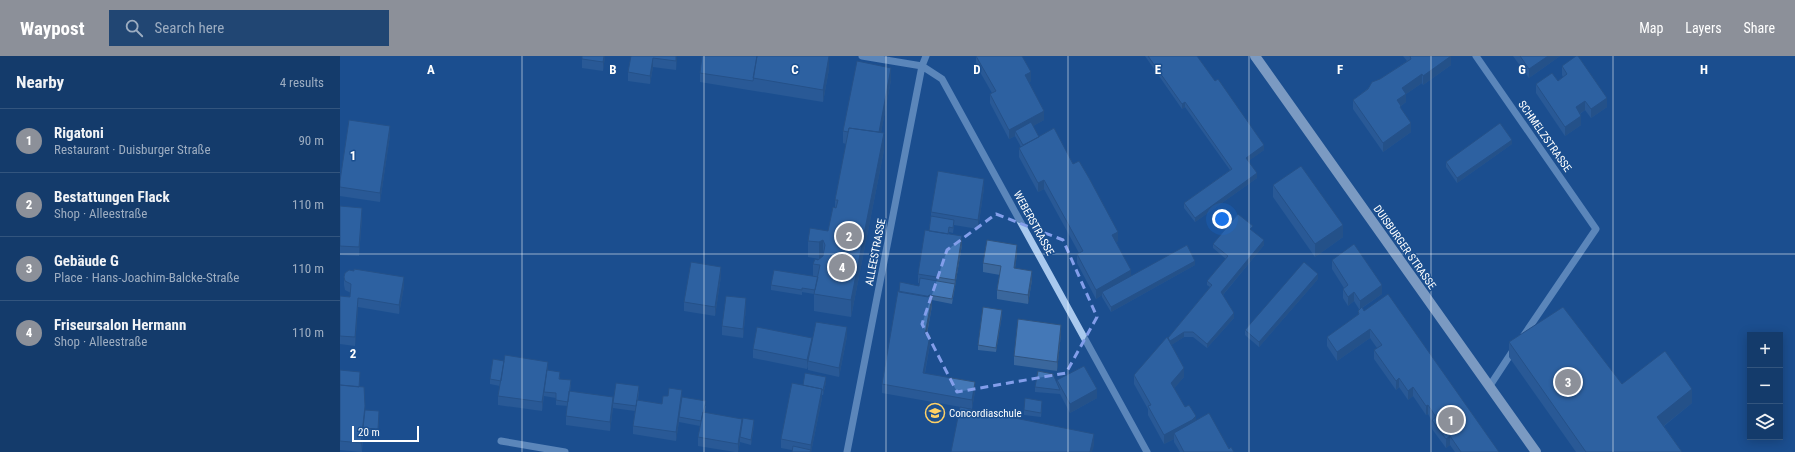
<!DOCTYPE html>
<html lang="en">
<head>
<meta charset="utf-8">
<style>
	body { margin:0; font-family:"Roboto Condensed",sans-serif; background:#214673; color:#f1f3f6 }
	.controls { position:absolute; right:12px; bottom:12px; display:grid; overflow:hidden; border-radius:0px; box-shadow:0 2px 10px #0003 }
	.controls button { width:36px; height:36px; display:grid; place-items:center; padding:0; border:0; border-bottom:1px solid #33557e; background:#143b6b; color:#f1f3f6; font:20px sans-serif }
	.scale { position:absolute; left:12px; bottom:10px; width:67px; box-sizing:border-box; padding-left:4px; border:2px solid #fff; border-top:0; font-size:11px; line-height:14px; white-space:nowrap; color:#fff; -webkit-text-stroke:3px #1b4f8f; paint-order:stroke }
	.you { position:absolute; left:882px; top:163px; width:14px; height:14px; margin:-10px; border:3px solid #fff; border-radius:50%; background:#1a73e8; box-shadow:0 0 0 6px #1a73e833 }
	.badge { display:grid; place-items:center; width:26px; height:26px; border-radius:50%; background:#8c9099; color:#fff; font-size:13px; font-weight:700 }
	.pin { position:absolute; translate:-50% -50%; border:2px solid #fff; box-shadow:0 1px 4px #0006 }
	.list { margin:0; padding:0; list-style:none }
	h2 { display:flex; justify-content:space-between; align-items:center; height:52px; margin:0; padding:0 16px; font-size:17px }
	h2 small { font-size:13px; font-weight:400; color:#9dadc1 }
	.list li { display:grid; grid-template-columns:26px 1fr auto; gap:12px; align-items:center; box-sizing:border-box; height:64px; padding:0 16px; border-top:1px solid #33557e }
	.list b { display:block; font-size:15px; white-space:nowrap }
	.list p { margin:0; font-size:13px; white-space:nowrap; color:#9dadc1 }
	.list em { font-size:13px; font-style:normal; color:#9dadc1 }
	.icon { flex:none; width:22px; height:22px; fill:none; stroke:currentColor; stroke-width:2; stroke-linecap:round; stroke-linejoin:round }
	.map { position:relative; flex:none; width:1455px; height:396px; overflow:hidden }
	header { display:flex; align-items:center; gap:24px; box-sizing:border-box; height:56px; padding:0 20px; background:#8c9099; color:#fff }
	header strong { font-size:19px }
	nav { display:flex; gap:22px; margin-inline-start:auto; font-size:14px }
	.search { width:280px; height:36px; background:#214673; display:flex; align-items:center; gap:10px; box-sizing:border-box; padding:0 14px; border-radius:0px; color:#9dadc1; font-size:15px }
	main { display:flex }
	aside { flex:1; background:#143b6b }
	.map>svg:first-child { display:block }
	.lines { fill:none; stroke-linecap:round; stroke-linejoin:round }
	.minor { stroke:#a9c9ee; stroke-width:7 }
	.major { stroke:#f0f6ff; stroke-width:10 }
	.wall { fill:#3a679d }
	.shaded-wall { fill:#305480 }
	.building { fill:#4478b7; stroke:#305480 }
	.marked { fill:none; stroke:#839eea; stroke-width:3; stroke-dasharray:8 5; stroke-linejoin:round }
	.grid { fill:none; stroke:#fff; stroke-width:1; stroke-opacity:0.55 }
	.labels { text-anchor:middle; stroke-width:3; stroke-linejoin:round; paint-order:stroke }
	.street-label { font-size:11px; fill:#fff; stroke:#1b4f8f }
	.poi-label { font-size:11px; fill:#fff; stroke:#1b4f8f; text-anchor:start }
	.grid-label { font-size:13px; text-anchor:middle; font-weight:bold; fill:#fff; stroke:#1b4f8f; stroke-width:3; stroke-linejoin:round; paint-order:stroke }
</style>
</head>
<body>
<header>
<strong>Waypost</strong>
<div class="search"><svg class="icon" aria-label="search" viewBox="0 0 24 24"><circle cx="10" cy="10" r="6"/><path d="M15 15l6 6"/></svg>Search here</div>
<nav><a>Map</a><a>Layers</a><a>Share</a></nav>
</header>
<main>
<aside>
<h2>Nearby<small>4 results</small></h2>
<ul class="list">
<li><span class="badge">1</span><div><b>Rigatoni</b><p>Restaurant · Duisburger Straße</p></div><em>90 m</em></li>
<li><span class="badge">2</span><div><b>Bestattungen Flack</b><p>Shop · Alleestraße</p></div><em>110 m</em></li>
<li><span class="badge">3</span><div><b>Gebäude G</b><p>Place · Hans-Joachim-Balcke-Straße</p></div><em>110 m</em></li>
<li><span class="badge">4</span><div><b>Friseursalon Hermann</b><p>Shop · Alleestraße</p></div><em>110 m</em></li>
</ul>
</aside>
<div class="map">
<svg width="1455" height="396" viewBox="0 0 1455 396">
	<rect width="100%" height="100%" fill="#1b4f8f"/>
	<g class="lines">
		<!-- minor -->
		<path class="minor" d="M522,0L582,10L602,23L807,396
			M1136,0L1256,173L1182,282
			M1149,331L1174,293
			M161,385L225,396
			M507,396L582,10L586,0"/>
		<!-- major -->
		<path class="major" d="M915,0L1196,396"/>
	</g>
	<!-- wall -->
	<path class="wall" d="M239,0H265L263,15L242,12V0Z
		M291,0H337L336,14L313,11L310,28L288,25V16Z
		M636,0L691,25L689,26L704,64L693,70L699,81L733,108L778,185L776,186L791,220L855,209L771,256L762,241V239L756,243L737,207V198L739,197L704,133L698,136L679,101V92L681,91L675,80L669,83L650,47V38L652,37L636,9Z
		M805,0H857L924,94L908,105L917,122L855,166L844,152V147L890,114L845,51L842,53Z
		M1063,0H1111V9L1083,29L1082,27L1066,38V46L1061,50V53L1071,76L1043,96L1013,53V44L1040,23L1067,5Z
		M1173,0H1220L1189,22Z
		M1222,10L1267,51L1251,62L1245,54L1240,58L1241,69L1225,80L1196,37V28L1218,25L1223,21L1222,19Z
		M489,13L483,46L360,26V17Z
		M551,24L541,76L544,94L511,261L474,255V238L462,236V239L431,234V229L473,220V208L479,203L468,201V185L488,175L495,151V144L506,88L503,87V75Z
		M50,79L40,146L0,140V125Z
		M1172,88L1117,127L1106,111V106Z
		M933,129L1003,181L975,201L933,141Z
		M644,132L638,173L614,169L613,177L609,176V178L622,189L612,248L592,244V250L587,278L590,288L585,317L635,335L632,353L542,337V328L579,230L580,227H578V218L589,175L591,160V156Z
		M0,150L22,161L19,200L0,199Z
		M912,175L924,189L883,239L894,262L867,292L853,281H844L831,289L844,321L834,332L845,351L856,365L889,393L894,396H840L834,386V383L824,388L808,359V353L794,328V319L828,284V282L870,231L867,229V225L886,203L873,192V188Z
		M677,198L675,212L692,224L688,248L657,243V234L660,219L643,216V207Z
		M992,204L1042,238L1022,252L1024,255L1159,396H1115L1110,389L1106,392L1092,373V365L1088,358L1086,359L1073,340L1068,344L1059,331L1056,334L1034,303V294L1037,292L1030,282L997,305L987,290V281L1018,259V255L1019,253L1014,245L1008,250L1003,242V233L1004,232L992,213Z
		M381,220L375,260L344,255V246Z
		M4,221L64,230L59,258L18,251L15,290L0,288V240L10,241L11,237L5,234L4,229Z
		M978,223L919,291L905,279V274Z
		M406,251L403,282L382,279V270Z
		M662,259L656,296L638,294V289Z
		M721,278L717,315L674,309V300Z
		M507,280L499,321L468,314V310L467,313L413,302V293L472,286Z
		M1169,286L1282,328L1352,347L1324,370L1342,396H1236L1169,301Z
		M0,314L20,320L19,331L25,354L39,360L38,378L23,377L22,396L0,394Z
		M208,314L220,321V323L231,329L230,335L273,346L299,335L298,344L322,348L328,340L342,341L366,350L365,356L414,369L411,389L400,386L398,396H395L358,390V381L360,370L339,366V365L336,385L293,378V370L295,355L273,352V351L270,375L226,369V360L228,350L216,349V342L204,340V339L202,355L158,349V340L160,330L150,328V323Z
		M717,324L757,342L730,357L720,338L695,336V331L717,326Z
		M486,326L483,339H482V342L471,396L452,394L441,392V383L463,329Z
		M702,350L701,361L684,359V354Z"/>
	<!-- shaded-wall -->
	<path class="shaded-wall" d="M264,0H265L263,15V6Z
		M336,0H337L336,14Z
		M489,0V13L483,46V34Z
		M1111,0V9L1083,29V20Z
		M1208,0H1220L1189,22V13Z
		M313,2V11L310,28V20Z
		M551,12V24L538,93V81Z
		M691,16V25L685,28V19Z
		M1082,18V27L1066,38V46L1057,53V44L1062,32Z
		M1267,42V51L1251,62V53Z
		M1245,45V54L1236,60V51Z
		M845,46V51L842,53V48Z
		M704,55V64L677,79L675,75V80L669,83V74Z
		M1241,60V69L1225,80V71Z
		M1071,67V76L1043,96V87Z
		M50,70V79L40,146V137Z
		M544,77V94L511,261V244Z
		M1172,84V88L1117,127V122Z
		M924,89V94L906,107V102Z
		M917,117V122L855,166V162Z
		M644,123V132L638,173V164Z
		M704,124V133L698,136V127Z
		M22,152V161L19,200V191Z
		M1003,169V181L975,201V188Z
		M778,176V185L772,188V179Z
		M622,180V189L612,248L615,224Z
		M483,184V200L479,203V186Z
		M924,184V189L881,241V236Z
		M677,189V198L674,221V212Z
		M855,205V209L771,256V251Z
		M381,211V220L375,260V251Z
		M791,214V223L762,236V239L756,243V234Z
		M692,215V224L688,248V239Z
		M978,218V223L919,291V286Z
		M64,221V230L59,258V249Z
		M1042,229V238L1020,253V245Z
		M1014,236V245L1008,250V241Z
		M592,241V250L585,287V278Z
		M18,242V251L15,290V281Z
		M406,242V251L403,282V273Z
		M662,254V259L656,296V292Z
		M894,257V262L867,292V288Z
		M721,269V278L717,315V306Z
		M507,271V280L499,321V312Z
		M1030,273V282L997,305V296Z
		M844,276V281L830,290V285Z
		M590,279V288L583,326V317Z
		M472,282V291L468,305L467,313V304Z
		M208,306V315L204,336L202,355V346Z
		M844,312V321L831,336V327Z
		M486,321V326L483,339V334Z
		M1059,322V331L1056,334V325Z
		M635,326V335L632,353V344Z
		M1073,331V340L1068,344V335Z
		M482,333V342L471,396H470L471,389Z
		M757,333V342L730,357V348Z
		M1352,333V347L1317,375V361Z
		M342,334V343L339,361V365L336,385V376Z
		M273,341V351L270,375V366Z
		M702,345V350L701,361V357Z
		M1088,349V358L1086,359V350Z
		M25,350V359L21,396V387Z
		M856,360V369L834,377V383L824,388V379Z
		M402,363L400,381V386L398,396V388Z
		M414,364V369L411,389V384Z
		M754,378V390L752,396H750Z
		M1110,380V389L1106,392V383Z"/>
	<!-- building -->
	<path class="building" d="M242,0H264L263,6L242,3Z
		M291,0H336V5L313,2L310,20L288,16Z
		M362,0H417L413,25L360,17Z
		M417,0H489L483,34L413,22Z
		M636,0H682L691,16L685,19L704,55L669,74L650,38L656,35Z
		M808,0H857L875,25L878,23L924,89L906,102L917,117L855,162L844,147L892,113L845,46L842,48Z
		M1070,0H1111L1083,20L1082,18L1062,32L1066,38L1057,44L1061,50L1060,51L1071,67L1043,87L1013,44L1028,33L1032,26L1040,23L1071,3Z
		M1180,0H1208L1189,13Z
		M1236,0H1238L1267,42L1251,53L1245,45L1236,51L1241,60L1225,71L1196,28L1212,17L1218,25L1227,18L1222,10Z
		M517,5L551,12L539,76L509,72L508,76L503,75Z
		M9,64L50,70L40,137L0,131V125Z
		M691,66L699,81L683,89L675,75Z
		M1160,67L1172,84L1117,122L1106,106Z
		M509,72L544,77L511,244L474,238L480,209L473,208L475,203L478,204L483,200L485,189L483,184L479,186L468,185L470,172L488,175L493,151L496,152L498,144H495Z
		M714,72L733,108L739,105L749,122L778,176L772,179L791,214L756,234L737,198L743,195L704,124L698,127L679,92Z
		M961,110L1003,169L975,188L933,129Z
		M598,115L644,123L638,164L591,156Z
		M0,150L22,152L19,191L0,190Z
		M898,158L913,170L910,173L924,184L881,236L894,257L867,288L853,276H844L830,285L828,282L872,229L867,225L888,200L873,188Z
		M591,160L614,164L613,172L609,171L608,178L589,175Z
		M585,174L622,180L615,224L578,218Z
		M647,184L677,189L674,212L692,215L688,239L657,234L661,210L643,207Z
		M1014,188L1042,229L1020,245L1014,236L1008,241L1003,233L1008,229L992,204Z
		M847,189L855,205L771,251L762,236Z
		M351,206L381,211L375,251L344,246Z
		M964,206L978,218L919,286L905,274Z
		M14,213L64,221L59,249L18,242L15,281L0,280V240L10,241L11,228L5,225L4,221L5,217L9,214L14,215Z
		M434,214L478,221L475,234L462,232V234L431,229Z
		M580,222L615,228L612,243L589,239L588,241L559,236L560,226L579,230Z
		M558,235L592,241L585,278L590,279L583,317L635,326L632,344L542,328Z
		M1048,238L1159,396H1121L1110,380L1106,383L1092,364L1096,361L1088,349L1086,350L1073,331L1068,335L1059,322L1056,325L1034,294L1042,289L1030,273L997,296L987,281L1019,258L1018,255L1022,251L1024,255Z
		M386,240L406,242L403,273L382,270Z
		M643,251L662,254L656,292L638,289Z
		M1223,251L1282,328L1325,295L1352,333L1317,361L1342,396H1246L1169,286Z
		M678,263L721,269L717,306L674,300Z
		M476,266L507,271L499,312L468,305Z
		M417,271L472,282L467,304L413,293Z
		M827,281L844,312L831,327L845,351L849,349L856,360L852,364L824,379L808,350L811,349L794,319Z
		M165,299L208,306L202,346L158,340Z
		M153,303L164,305L161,325L150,323Z
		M744,310L757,333L730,348L717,324Z
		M0,314L20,316L19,331L0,329Z
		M207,314L220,316L219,323L231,324L228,346L216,344V337L204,336Z
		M698,315L713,318L720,334L695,331Z
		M465,317L486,321L483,334H482V333L463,329Z
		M276,327L299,330L296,350L273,347Z
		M452,327L482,333L471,389L441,383Z
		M0,329L24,331L25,350L21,387L0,385Z
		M329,332L342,334L336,376L293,370L297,344L322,348L323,340H328Z
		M229,335L273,341L270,366L226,360Z
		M342,341L366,345L361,365L339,361Z
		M685,342L702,345L701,357L684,354Z
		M620,351L754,378L750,396H611Z
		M25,354L39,355L38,373L23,372Z
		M363,356L402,363L398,388L358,381Z
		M869,357L889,393L891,391L894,396H844L834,377Z
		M403,362L414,364L411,384L400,381Z
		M453,390L471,394L470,396H452Z"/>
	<!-- marked area -->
	<path d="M0 0H1455V396H0ZM656,158L723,184L757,261L726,317L617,336L582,268L607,194Z" fill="#1b4f8f" fill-opacity=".55" fill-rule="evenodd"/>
	<path class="marked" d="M656,158L723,184L757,261L726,317L617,336L582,268L607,194Z"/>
	<!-- grid -->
	<path class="grid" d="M182,0V396M364,0V396M546,0V396M728,0V396M909,0V396M1091,0V396M1273,0V396M0,198H1455"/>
	<!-- icons -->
	<defs>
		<g id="school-ring" transform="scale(1)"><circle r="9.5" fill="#1b4f8f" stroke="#ffd166" stroke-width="1.5"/><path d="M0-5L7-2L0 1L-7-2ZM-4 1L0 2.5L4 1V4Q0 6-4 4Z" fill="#ffd166"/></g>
	</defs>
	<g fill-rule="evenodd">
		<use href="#school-ring" x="595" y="357"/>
	</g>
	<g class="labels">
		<!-- street labels -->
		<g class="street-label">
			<text transform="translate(1205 80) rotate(55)" y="4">SCHMELZSTRASSE</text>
			<text transform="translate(694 167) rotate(61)" y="4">WEBERSTRASSE</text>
			<text transform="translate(1065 191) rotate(55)" y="4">DUISBURGER STRASSE</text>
			<text transform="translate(535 196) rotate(-79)" y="4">ALLEESTRASSE</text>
		</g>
		<!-- poi labels -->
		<g class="poi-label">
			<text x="609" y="361">Concordiaschule</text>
		</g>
	</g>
	<g class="grid-label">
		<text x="91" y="18">A</text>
		<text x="273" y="18">B</text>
		<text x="455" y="18">C</text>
		<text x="637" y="18">D</text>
		<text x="818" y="18">E</text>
		<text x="1000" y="18">F</text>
		<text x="1182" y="18">G</text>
		<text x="1364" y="18">H</text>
		<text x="13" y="104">1</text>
		<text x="13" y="302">2</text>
	</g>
</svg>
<div class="controls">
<button>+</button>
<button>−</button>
<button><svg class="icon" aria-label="layers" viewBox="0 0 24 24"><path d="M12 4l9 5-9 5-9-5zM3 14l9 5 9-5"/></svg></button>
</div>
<div class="scale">20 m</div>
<div class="you"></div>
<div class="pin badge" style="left:1111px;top:364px">1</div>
<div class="pin badge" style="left:509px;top:180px">2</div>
<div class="pin badge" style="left:1228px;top:326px">3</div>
<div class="pin badge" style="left:502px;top:211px">4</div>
</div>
</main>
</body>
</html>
